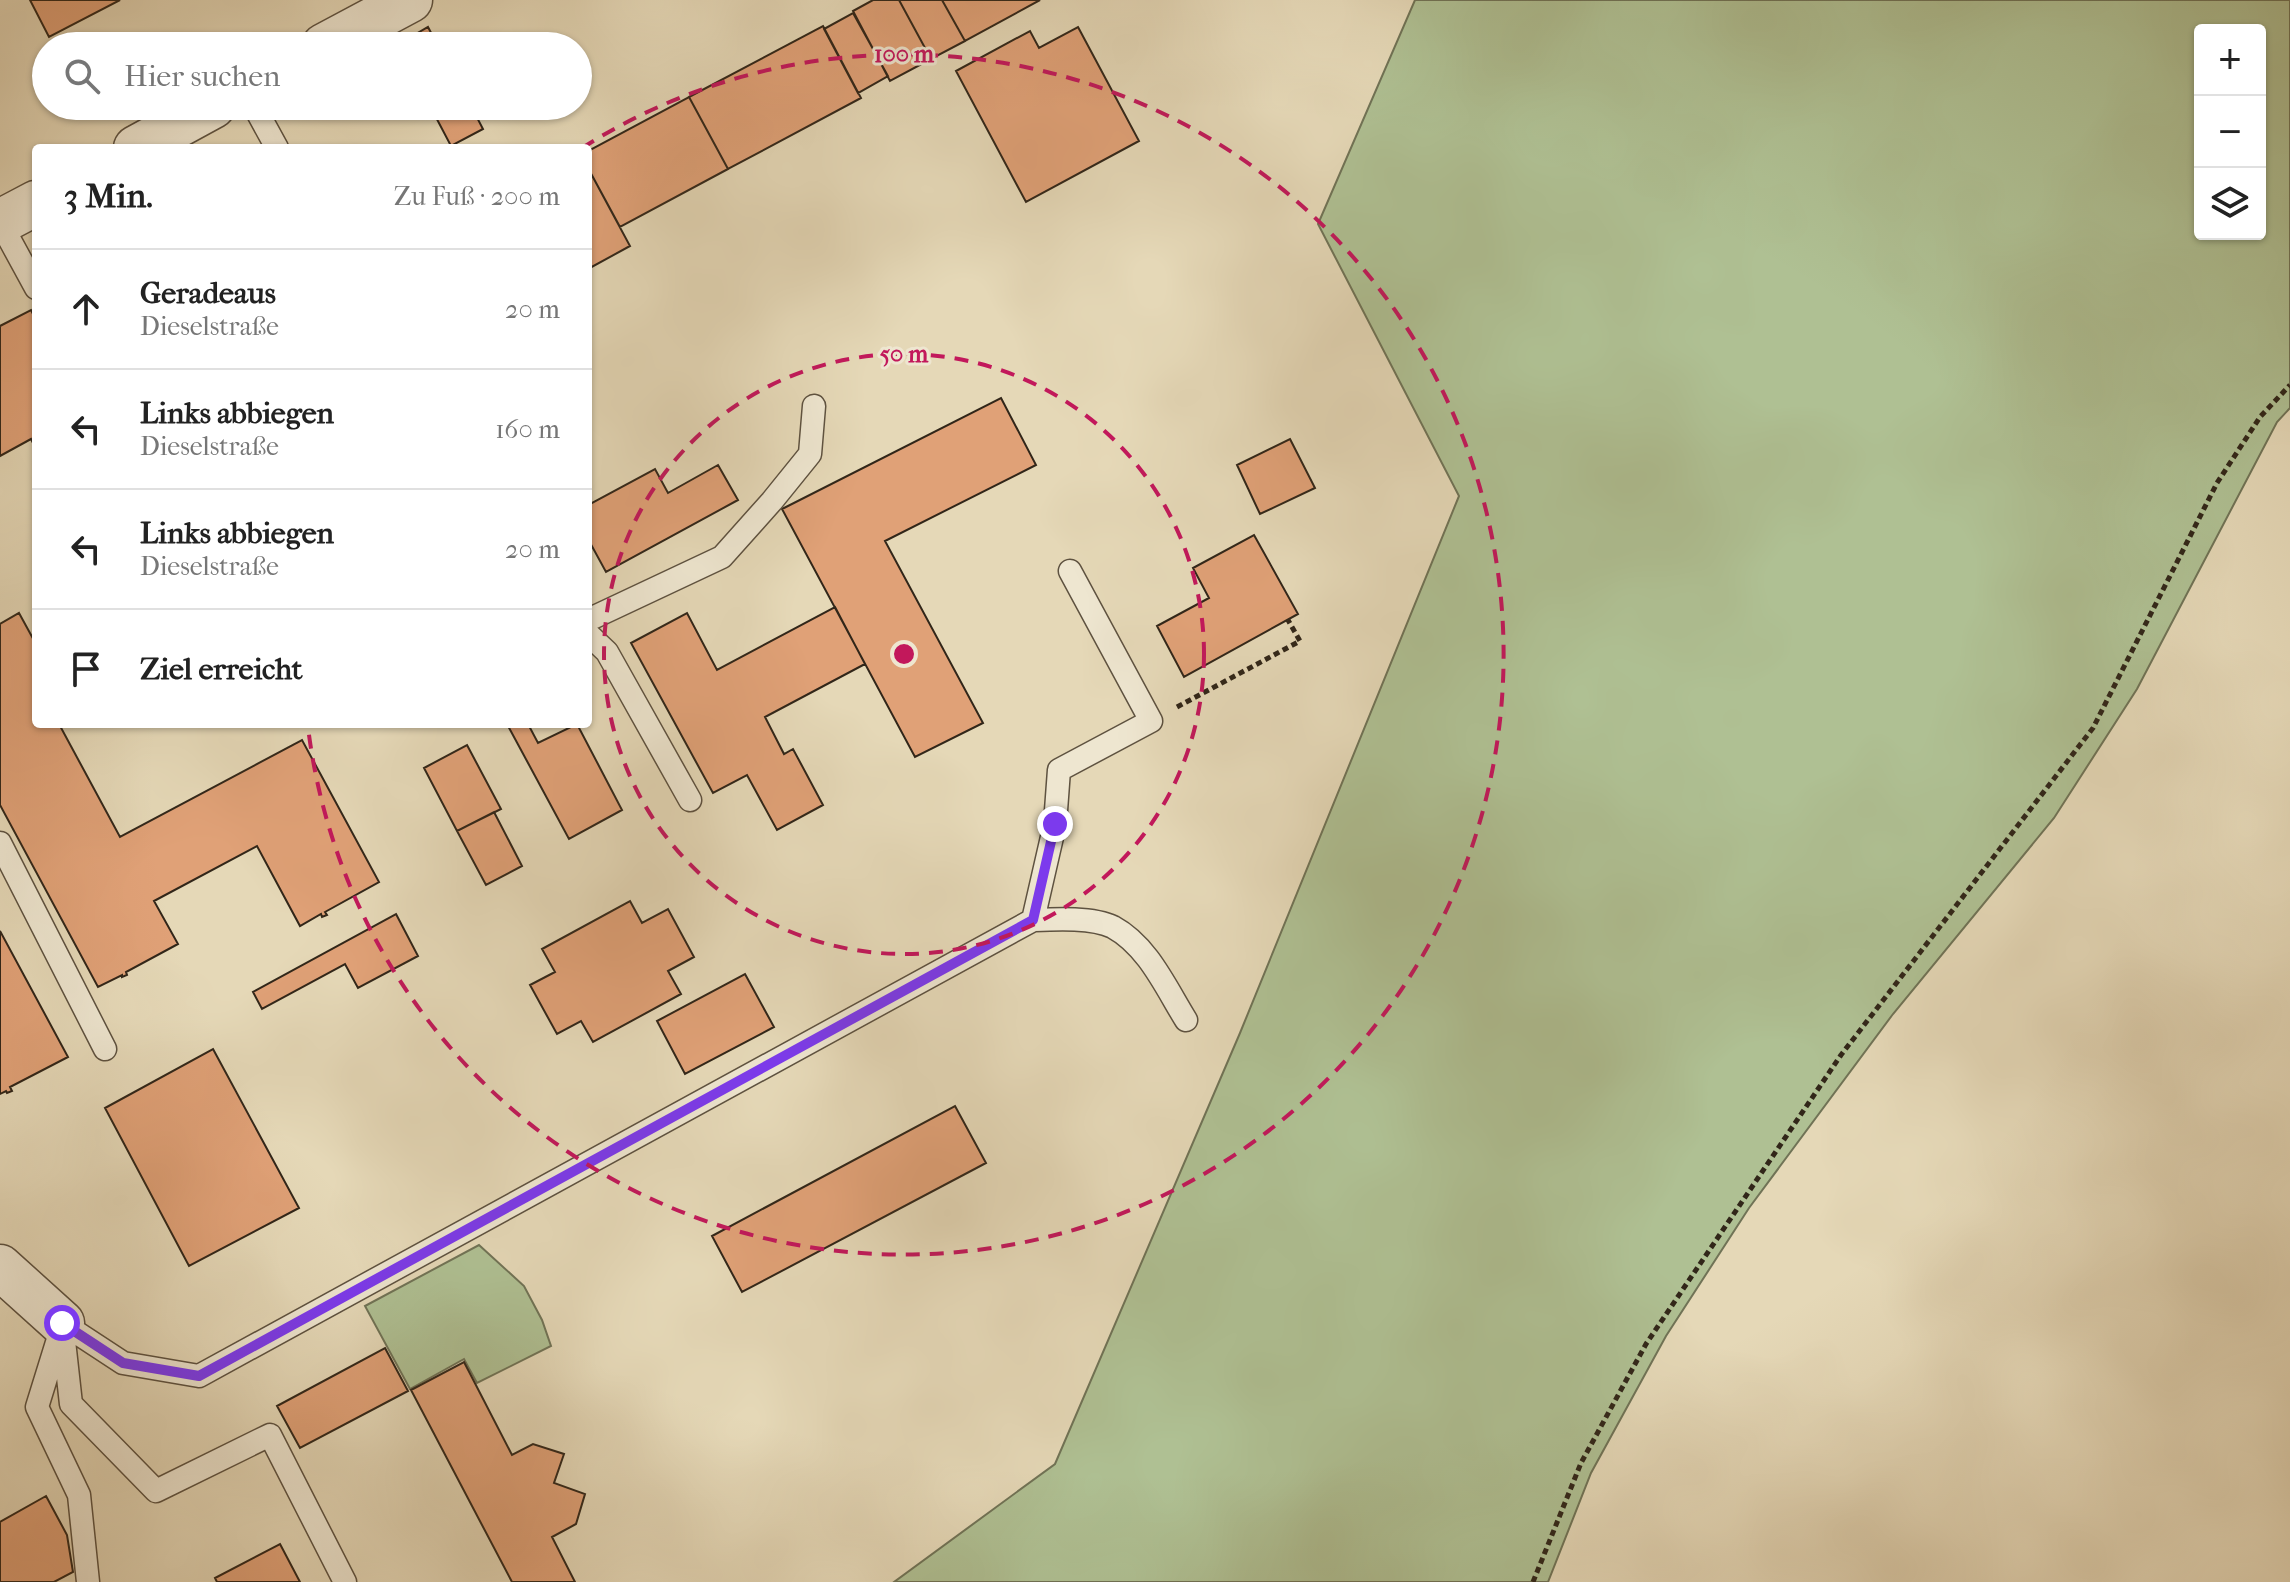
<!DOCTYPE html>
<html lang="de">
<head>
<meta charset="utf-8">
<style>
	body { margin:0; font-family:"IM FELL French Canon",serif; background:#f2f2f2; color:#222 }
	.controls { position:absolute; right:24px; top:24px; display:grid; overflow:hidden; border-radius:8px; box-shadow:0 2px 6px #0004 }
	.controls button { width:72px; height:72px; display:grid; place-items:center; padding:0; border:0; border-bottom:2px solid #e0e0e0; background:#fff; color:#222; font:40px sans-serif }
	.stop { position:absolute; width:24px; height:24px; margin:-18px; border:6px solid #7c3aed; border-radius:50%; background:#fff }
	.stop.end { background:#7c3aed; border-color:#fff; box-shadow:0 2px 8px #0008 }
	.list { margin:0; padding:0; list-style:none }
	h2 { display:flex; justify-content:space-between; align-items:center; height:104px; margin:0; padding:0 32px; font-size:34px }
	h2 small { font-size:26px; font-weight:400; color:#767676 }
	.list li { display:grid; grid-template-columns:52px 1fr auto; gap:24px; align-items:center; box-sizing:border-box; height:120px; padding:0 32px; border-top:2px solid #e0e0e0 }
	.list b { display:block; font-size:30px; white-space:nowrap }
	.list p { margin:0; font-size:26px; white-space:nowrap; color:#767676 }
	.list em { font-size:26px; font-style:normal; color:#767676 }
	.icon { flex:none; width:44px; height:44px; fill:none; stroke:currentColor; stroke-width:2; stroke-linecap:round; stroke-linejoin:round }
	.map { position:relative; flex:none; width:2290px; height:1582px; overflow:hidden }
	.search { position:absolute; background:#fff; box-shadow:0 2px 6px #0004; left:32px; top:32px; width:560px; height:88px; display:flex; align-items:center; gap:20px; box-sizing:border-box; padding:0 28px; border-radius:44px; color:#767676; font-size:30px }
	.panel { position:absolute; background:#fff; box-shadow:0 2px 6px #0004; left:32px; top:144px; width:560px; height:584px; border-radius:8px }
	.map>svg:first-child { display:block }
	.green { fill:#afc093; stroke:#707356; stroke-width:2; fill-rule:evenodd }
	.building { fill:#e0a177; stroke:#312619; stroke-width:2 }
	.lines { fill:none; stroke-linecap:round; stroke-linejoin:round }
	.service-casing { stroke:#5e5240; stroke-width:25 }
	.minor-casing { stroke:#5e5240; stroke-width:47 }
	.path { stroke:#312619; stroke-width:5; stroke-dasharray:6 4; stroke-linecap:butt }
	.service { stroke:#eee6d0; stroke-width:22 }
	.minor { stroke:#eee6d0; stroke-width:44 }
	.route { stroke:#7c3aed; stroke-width:10 }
	.ring { fill:none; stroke:#c2185b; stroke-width:4; stroke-dasharray:14 10 }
	.centre { fill:#c2185b; stroke:#eee6d0; stroke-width:4 }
	.ring-label { font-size:24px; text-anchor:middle; font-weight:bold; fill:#c2185b; stroke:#eee6d0; stroke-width:6; stroke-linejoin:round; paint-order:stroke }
</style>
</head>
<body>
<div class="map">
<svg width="2290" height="1582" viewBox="0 0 2290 1582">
	<rect width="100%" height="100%" fill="#e5d8b7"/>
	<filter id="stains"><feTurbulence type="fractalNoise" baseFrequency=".0025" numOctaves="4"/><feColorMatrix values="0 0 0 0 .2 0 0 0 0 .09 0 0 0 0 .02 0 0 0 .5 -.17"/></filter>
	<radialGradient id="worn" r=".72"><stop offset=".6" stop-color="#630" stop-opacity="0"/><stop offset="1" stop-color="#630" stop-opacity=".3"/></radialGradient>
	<!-- green -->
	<path class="green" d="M1415,0H2290V408L2277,422L2137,689L2054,818L1893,1014L1749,1208L1666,1336L1591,1473L1548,1582H894L1055,1464L1240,1033L1459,496L1318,224ZM2260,30V234H2200V30Z
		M479,1245L524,1286L542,1320L551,1346L477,1383L464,1359L410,1389L365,1306Z"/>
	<!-- building -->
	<path class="building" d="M30,0H120L49,37Z
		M873,0H899L931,59L890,81L853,11Z
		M899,0H942L965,41L931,59Z
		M942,0H1040L965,41Z
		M853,13L888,76L858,93L824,29Z
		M823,26L861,98L728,169L689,97Z
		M428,27L438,46H397V45Z
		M1078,27L1139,141L1026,202L956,71L1030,31L1039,48Z
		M689,97L728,169L620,227L588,168V151Z
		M430,106H471L483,129L451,146Z
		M588,168L630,246L588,269Z
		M31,310L36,320V449L31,439L0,456V326Z
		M1001,398L1036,465L885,541L983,723L915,757L782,509Z
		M1290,439L1315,488L1260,514L1237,465Z
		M718,465L738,500L606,572L588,539V505L655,469L668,493Z
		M1254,535L1298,614L1184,677L1157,626L1209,598L1193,568Z
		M835,607L865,664L765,717L784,754L793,749L823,805L777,830L747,775L713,793L631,643L687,613L717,670Z
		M19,613L36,644V724H59L120,837L302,740L379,882L325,912L327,915L322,917L321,914L300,926L257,846L154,901L178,944L126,972L127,975L122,977V975L98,987L0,805V624Z
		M507,724H528L538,743L577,724L622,810L569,839Z
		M467,745L501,809L457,831L424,768Z
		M494,812L522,866L486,885L457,831Z
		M630,901L642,923L668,909L694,957L668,971L681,994L593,1042L581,1021L557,1034L530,985L555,972L542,949Z
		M396,914L418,956L358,988L345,964L262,1009L253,992Z
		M0,931L68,1057L10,1087L12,1091L7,1093L6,1091L0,1094Z
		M745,974L774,1027L685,1074L657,1021Z
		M213,1049L299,1208L189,1266L105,1108Z
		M955,1106L986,1163L742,1292L712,1236Z
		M385,1348L408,1391L300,1448L277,1406Z
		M464,1362L512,1455L533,1444L564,1454L554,1483L585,1494L576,1524L552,1537L575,1582H512L411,1390Z
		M46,1496L67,1535L73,1572L54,1582H0V1522Z
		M280,1544L300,1582H217L215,1578Z"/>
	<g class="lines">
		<!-- service casing -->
		<g class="service-casing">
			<path id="service" d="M254,106L277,148
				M0,222L36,288
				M588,620L722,557L772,501L810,454L814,406
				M588,634L607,652L690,800
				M0,843L105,1049
				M1033,920C1055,919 1093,917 1113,927C1148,946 1166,988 1186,1020
				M62,1323L123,1363L199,1376L1033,920L1055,824L1059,770L1151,721L1070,571
				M62,1323L71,1404L156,1491L270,1435L345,1582
				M59,1336L37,1407L79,1495L88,1582"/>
		</g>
		<!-- minor casing -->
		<g class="minor-casing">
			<path id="minor" d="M324,46L410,0
				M136,148L213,106
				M0,222L36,203
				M0,1267L62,1323"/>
		</g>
		<!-- path -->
		<path class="path" d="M1177,707L1300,641L1288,620
			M1533,1582L1581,1463L1646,1344L1841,1055L2093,728L2217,483L2260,417L2290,385"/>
		<!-- service -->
		<use href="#service" class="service"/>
		<!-- minor -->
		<use href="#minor" class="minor"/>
	</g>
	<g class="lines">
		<!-- route -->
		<path class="route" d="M62,1323L123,1363L199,1376L1033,920L1055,824"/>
	</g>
	<!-- distance rings -->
	<g class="ring">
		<circle cx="904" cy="654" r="300"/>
		<path d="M582 148A600 600 0 1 1 308 727"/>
	</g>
	<circle cx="904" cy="654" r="12" class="centre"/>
	<g class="ring-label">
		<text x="904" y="62">100 m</text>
		<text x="904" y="362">50 m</text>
	</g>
	<rect width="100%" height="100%" filter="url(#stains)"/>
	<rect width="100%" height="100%" fill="url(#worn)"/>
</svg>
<div class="controls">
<button>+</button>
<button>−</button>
<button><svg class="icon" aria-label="layers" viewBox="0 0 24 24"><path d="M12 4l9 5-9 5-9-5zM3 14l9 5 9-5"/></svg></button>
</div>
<div class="stop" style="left:62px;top:1323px"></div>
<div class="stop end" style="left:1055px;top:824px"></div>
<div class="search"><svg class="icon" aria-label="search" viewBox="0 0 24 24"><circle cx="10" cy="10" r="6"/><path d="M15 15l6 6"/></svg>Hier suchen</div>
<section class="panel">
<h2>3 Min.<small>Zu Fuß · 200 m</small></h2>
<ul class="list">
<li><svg class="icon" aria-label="ahead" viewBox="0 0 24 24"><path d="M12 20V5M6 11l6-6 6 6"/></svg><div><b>Geradeaus</b><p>Dieselstraße</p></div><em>20 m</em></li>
<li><svg class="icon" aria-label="left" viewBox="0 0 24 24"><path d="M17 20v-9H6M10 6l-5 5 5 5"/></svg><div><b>Links abbiegen</b><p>Dieselstraße</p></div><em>160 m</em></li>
<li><svg class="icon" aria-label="left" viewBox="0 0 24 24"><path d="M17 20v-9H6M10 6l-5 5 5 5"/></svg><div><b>Links abbiegen</b><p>Dieselstraße</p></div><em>20 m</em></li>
<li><svg class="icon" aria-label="arrive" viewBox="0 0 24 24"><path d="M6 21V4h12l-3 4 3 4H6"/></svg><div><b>Ziel erreicht</b></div></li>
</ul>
</section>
</div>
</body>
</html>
